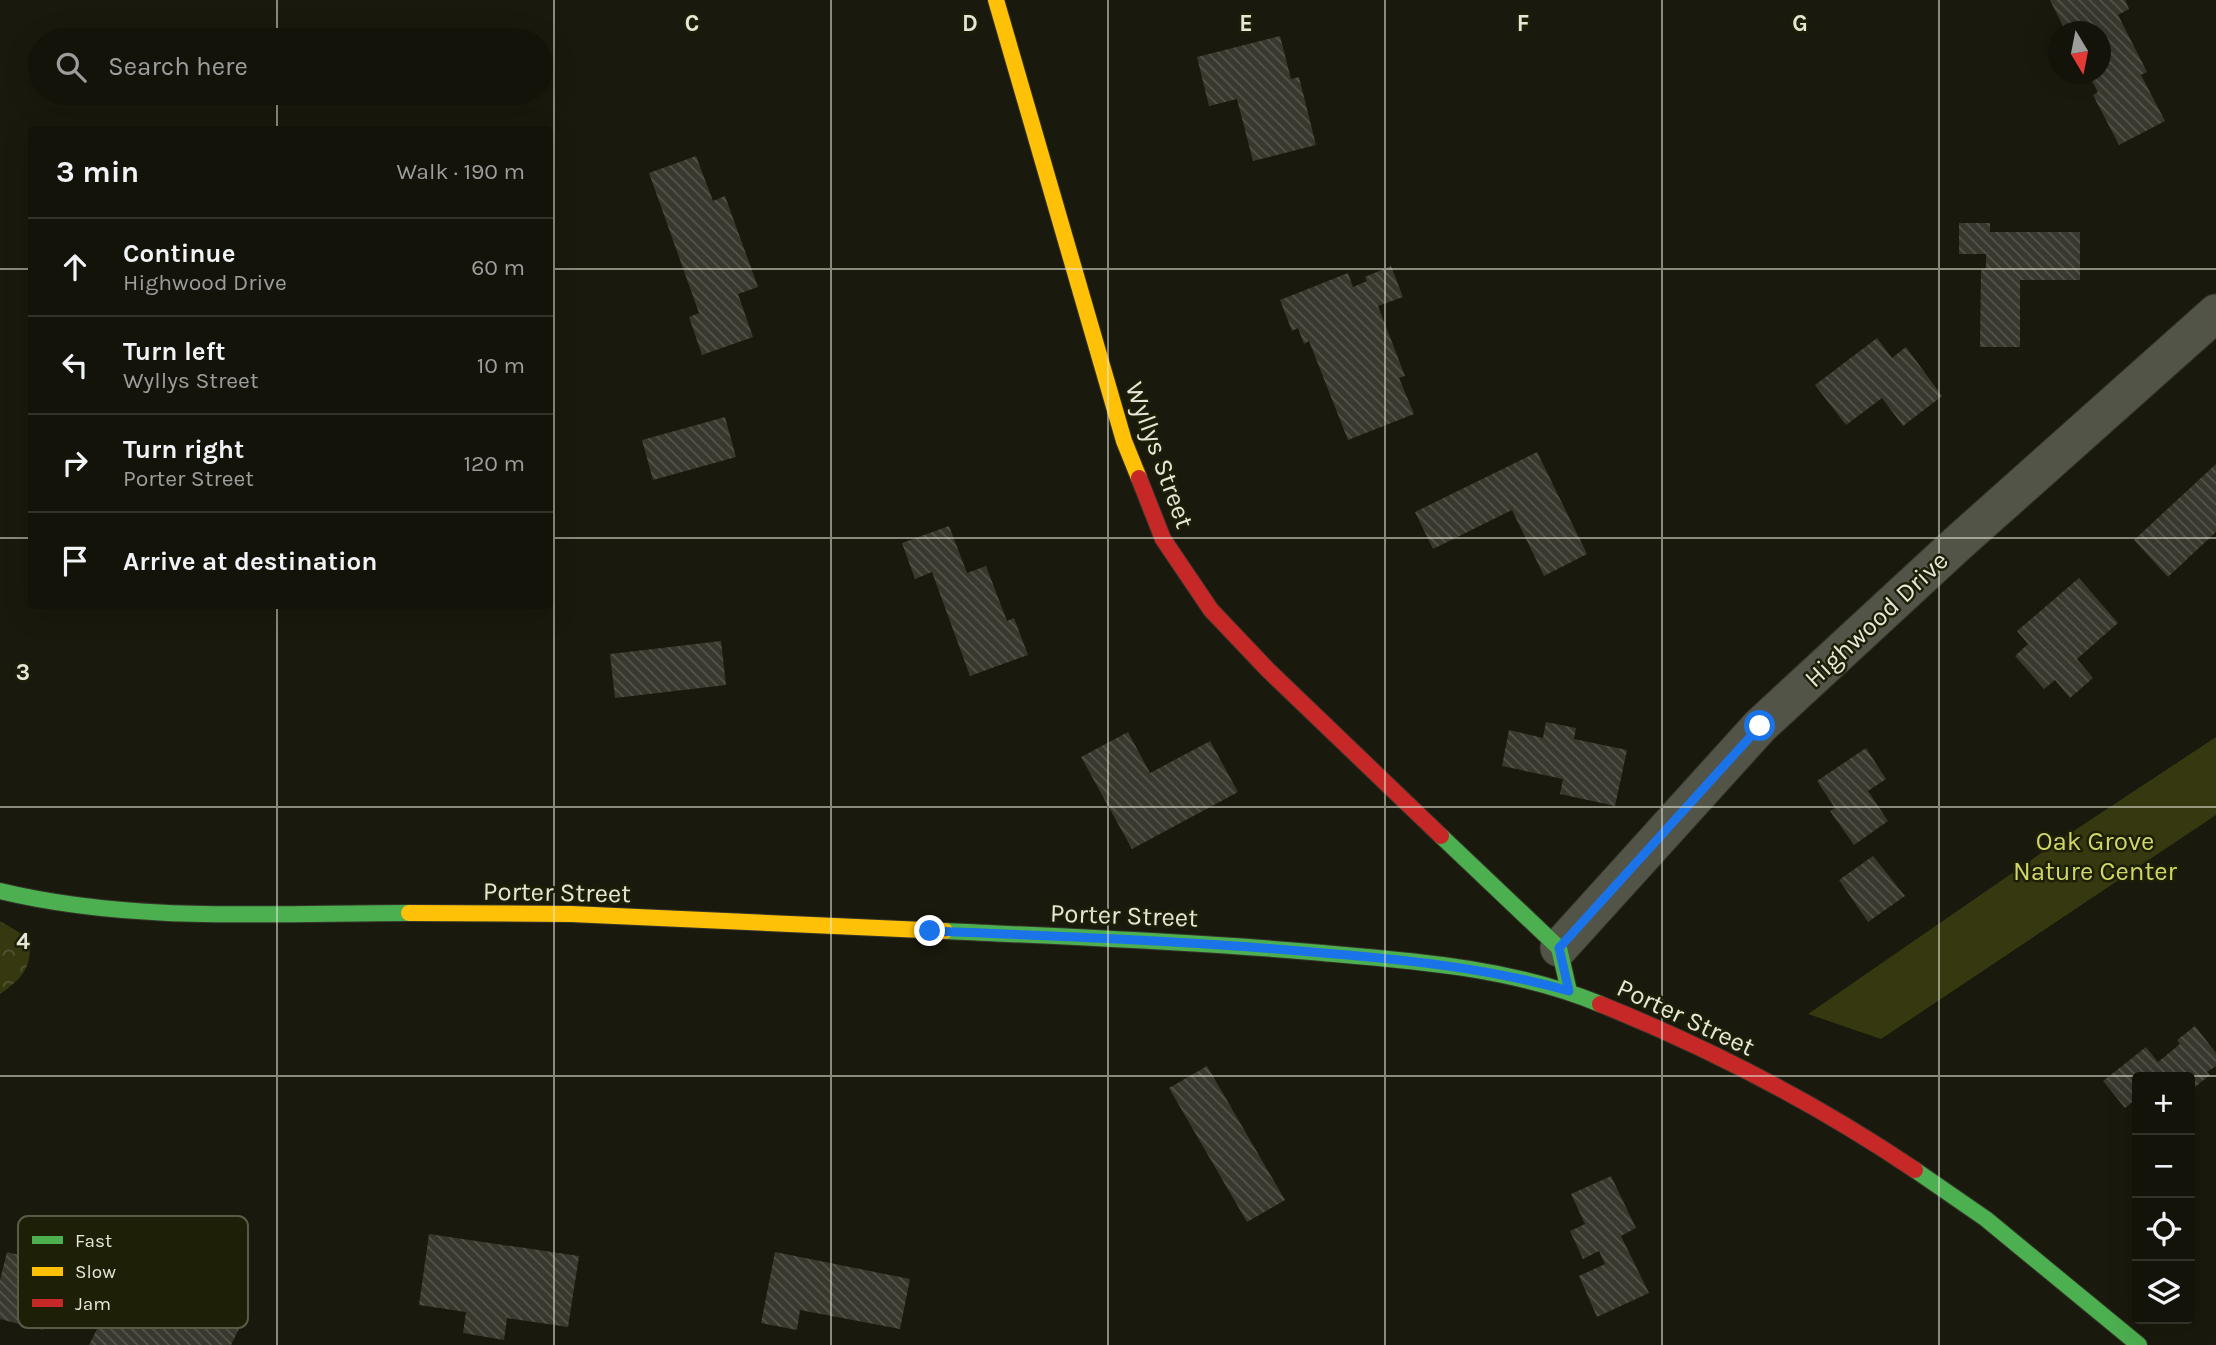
<!DOCTYPE html>
<html lang="en">
<head>
<meta charset="utf-8">
<style>
	body { margin:0; font-family:Karla,sans-serif; background:#1c1c13; color:#f1f3f6 }
	.controls { position:absolute; right:21px; bottom:21px; display:grid; overflow:hidden; border-radius:7px; box-shadow:0 7px 28px #0002 }
	.controls button { width:63px; height:63px; display:grid; place-items:center; padding:0; border:0; border-bottom:2px solid #32322b; background:#13130a; color:#f1f3f6; font:35px sans-serif }
	.compass { position:absolute; left:2048px; top:21px; width:63px; height:63px; border-radius:50%; background:#13130a; box-shadow:0 7px 28px #0002; rotate:170deg }
	.stop { position:absolute; width:21px; height:21px; margin:-16px; border:5px solid #1a73e8; border-radius:50%; background:#fff }
	.stop.end { background:#1a73e8; border-color:#fff; box-shadow:0 2px 7px #0008 }
	.list { margin:0; padding:0; list-style:none }
	h2 { display:flex; justify-content:space-between; align-items:center; height:91px; margin:0; padding:0 28px; font-size:30px }
	h2 small { font-size:23px; font-weight:400; color:#9d9e9c }
	.list li { display:grid; grid-template-columns:46px 1fr auto; gap:21px; align-items:center; box-sizing:border-box; height:98px; padding:0 28px; border-top:2px solid #32322b }
	.list b { display:block; font-size:26px; white-space:nowrap }
	.list p { margin:0; font-size:23px; white-space:nowrap; color:#9d9e9c }
	.list em { font-size:23px; font-style:normal; color:#9d9e9c }
	.icon { flex:none; width:38px; height:38px; fill:none; stroke:currentColor; stroke-width:2; stroke-linecap:round; stroke-linejoin:round }
	.map { position:relative; flex:none; width:2216px; height:1345px; overflow:hidden }
	.search { position:absolute; background:#13130a; box-shadow:0 7px 28px #0002; left:28px; top:28px; width:525px; height:77px; display:flex; align-items:center; gap:18px; box-sizing:border-box; padding:0 24px; border-radius:38px; color:#9d9e9c; font-size:26px }
	.panel { position:absolute; background:#13130a; box-shadow:0 7px 28px #0002; left:28px; top:126px; width:525px; height:483px; border-radius:7px }
	.map>svg:first-child { display:block }
	.forest { fill:url(#forest-crowns) }
	.park { fill:#363810 }
	.building { fill:url(#building-back-hatch) }
	.lines { fill:none; stroke-linecap:round; stroke-linejoin:round }
	.street-casing { stroke:#35352a; stroke-width:39 }
	.fast-casing { stroke:#35352a; stroke-width:18 }
	.slow-casing { stroke:#35352a; stroke-width:18 }
	.jam-casing { stroke:#35352a; stroke-width:18 }
	.street { stroke:#535448; stroke-width:37 }
	.fast { stroke:#4caf50; stroke-width:16 }
	.slow { stroke:#ffc107; stroke-width:16 }
	.jam { stroke:#c62828; stroke-width:16 }
	.route { stroke:#1a73e8; stroke-width:9 }
	.grid { fill:none; stroke:#e6e7d9; stroke-width:2; stroke-opacity:0.55 }
	.labels { text-anchor:middle; stroke-width:5; stroke-linejoin:round; paint-order:stroke }
	.street-label { font-size:26px; fill:#e6e7d9; stroke:#1e1f07 }
	.park-label { font-size:26px; fill:#d1d766; stroke:#1e1f07 }
	.key { fill:#1e1f07; stroke:#5a5b46; stroke-width:2 }
	.key-label { font-size:19px; fill:#e6e7d9 }
	.grid-label { font-size:23px; text-anchor:middle; font-weight:bold; fill:#e6e7d9; stroke:#1e1f07; stroke-width:5; stroke-linejoin:round; paint-order:stroke }
</style>
</head>
<body>
<div class="map">
<svg width="2216" height="1345" viewBox="0 0 2216 1345">
	<defs>
		<pattern id="forest-crowns" width="20" height="18" patternUnits="userSpaceOnUse" patternTransform="scale(1.75)"><rect width="20" height="18" fill="#363810"/><path d="M2 6a3 3 0 1 1 6 0M12 15a3 3 0 1 1 6 0" fill="none" stroke="#535532"/></pattern>
		<pattern id="building-back-hatch" width="6" height="6" patternUnits="userSpaceOnUse" patternTransform="scale(1.75)"><rect width="6" height="6" fill="#38382e"/><path d="M-1 5l2 2M0 0l6 6M5-1l2 2" fill="none" stroke="#55554c"/></pattern>
	</defs>
	<rect width="100%" height="100%" fill="#19190d"/>
	<!-- forest -->
	<path class="forest" d="M0,921L30,939C31,968 24,977 0,994Z"/>
	<!-- park -->
	<path class="park" d="M2216,737V815L1881,1039L1808,1014L2060,840Z"/>
	<!-- building -->
	<path class="building" d="M2050,0H2125L2129,9L2118,15L2147,72L2141,75L2165,121L2119,145L2093,95L2098,92L2088,74H2100V32H2066Z
		M1280,36L1291,79L1299,77L1316,145L1253,161L1237,99L1209,106L1197,57Z
		M696,156L713,201L725,196L758,287L738,294L753,337L702,355L689,317L699,313L649,173Z
		M1959,223H1990V232H2080V280H2020V347H1980L1981,271L1986,267V254H1959Z
		M1391,266L1403,297L1378,306L1405,376L1399,378L1414,414L1348,440L1309,341L1304,344L1298,328L1292,331L1280,300L1348,273L1353,287L1367,281L1365,277Z
		M1877,338L1892,358L1906,347L1942,396L1903,426L1882,398L1846,425L1815,385Z
		M725,417L736,457L653,480L642,440Z
		M1537,452L1587,554L1544,576L1512,510L1433,549L1415,512Z
		M2216,464V532L2168,577L2134,540Z
		M949,526L967,573L986,566L1007,621L1014,618L1028,655L970,676L932,572L915,579L902,543Z
		M2079,578L2118,623L2077,659L2093,678L2070,698L2055,680L2044,689L2015,656L2028,644L2017,631Z
		M721,641L726,685L615,698L610,654Z
		M1546,722L1576,728L1574,739L1627,750L1615,806L1560,794L1563,779L1502,766L1509,730L1543,738Z
		M1128,732L1150,773L1210,741L1238,792L1132,849L1081,757Z
		M1866,748L1886,779L1868,791L1888,821L1854,845L1830,811L1835,808L1817,781Z
		M1873,856L1905,896L1868,922L1839,880Z
		M2195,1026L2216,1053V1066L2207,1072L2210,1075L2190,1091V1077H2137V1098L2125,1108L2103,1081L2146,1047L2158,1062L2180,1044L2177,1040Z
		M1207,1066L1285,1200L1247,1222L1169,1088Z
		M1611,1176L1636,1228L1621,1236L1649,1293L1597,1317L1579,1276L1605,1264L1599,1251L1583,1259L1570,1231L1585,1224L1571,1194Z
		M429,1234L579,1256L568,1327L507,1318L504,1340L463,1333L466,1312L419,1305Z
		M7,1252L59,1265L43,1330L0,1319V1280Z
		M775,1252L910,1279L900,1329L800,1310L797,1330L761,1323Z
		M197,1282L249,1309L231,1345H89L112,1299L173,1330Z"/>
	<g class="lines">
		<!-- street casing -->
		<g class="street-casing">
			<path id="street" d="M1559,948L1760,726L1957,544L2216,313"/>
		</g>
		<!-- fast casing -->
		<g class="fast-casing">
			<path id="fast" d="M1441,836L1559,948L1569,991
				M0,891C132,923 274,913 409,913
				M945,931C1072,937 1198,942 1323,953C1417,961 1513,968 1600,1004
				M1915,1170L1986,1219L2139,1345"/>
		</g>
		<!-- slow casing -->
		<g class="slow-casing">
			<path id="slow" d="M996,0L1124,441L1139,478
				M409,913L571,914L945,931"/>
		</g>
		<!-- jam casing -->
		<g class="jam-casing">
			<path id="jam" d="M1139,478L1163,539L1211,610L1268,670L1441,836
				M1600,1004C1709,1048 1817,1104 1915,1170"/>
		</g>
		<!-- street -->
		<use href="#street" class="street"/>
		<!-- fast -->
		<use href="#fast" class="fast"/>
		<!-- slow -->
		<use href="#slow" class="slow"/>
		<!-- jam -->
		<use href="#jam" class="jam"/>
	</g>
	<g class="lines">
		<!-- route -->
		<path class="route" d="M930,931C1057,936 1185,941 1312,952C1398,959 1485,967 1569,991L1559,948L1760,726"/>
	</g>
	<!-- grid -->
	<path class="grid" d="M277,0V40M554,0V1345M831,0V1345M1108,0V1345M1385,0V1345M1662,0V1345M1939,0V1345M277,93V130M0,269H32M550,269H2216M0,538H32M550,538H2216M277,606V1345M0,807H2216M0,1076H2216"/>
	<g class="labels">
		<!-- street labels -->
		<g class="street-label">
			<text transform="translate(1160 455) rotate(70)" y="9">Wyllys Street</text>
			<text transform="translate(1876 619) rotate(-43)" y="9">Highwood Drive</text>
			<text transform="translate(557 892) rotate(1)" y="9">Porter Street</text>
			<text transform="translate(1124 915) rotate(2)" y="9">Porter Street</text>
			<text transform="translate(1686 1017) rotate(25)" y="9">Porter Street</text>
		</g>
		<!-- park labels -->
		<g class="park-label">
			<text x="2095" y="850">Oak Grove<tspan x="2095" dy="30">Nature Center</tspan></text>
		</g>
	</g>
	<!-- legend -->
	<rect x="18" y="1216" width="230" height="112" rx="10" class="key"/>
	<rect x="32" y="1236" width="31" height="8" fill="#4caf50"/>
	<rect x="32" y="1267" width="31" height="9" fill="#ffc107"/>
	<rect x="32" y="1299" width="31" height="8" fill="#c62828"/>
	<g class="key-label">
		<text x="75" y="1247">Fast</text>
		<text x="75" y="1278">Slow</text>
		<text x="75" y="1310">Jam</text>
	</g>
	<g class="grid-label">
		<text x="692" y="31">C</text>
		<text x="970" y="31">D</text>
		<text x="1246" y="31">E</text>
		<text x="1523" y="31">F</text>
		<text x="1800" y="31">G</text>
		<text x="23" y="680">3</text>
		<text x="23" y="949">4</text>
	</g>
</svg>
<div class="controls">
<button>+</button>
<button>−</button>
<button><svg class="icon" aria-label="locate" viewBox="0 0 24 24"><circle cx="12" cy="12" r="6"/><path d="M12 2v4M12 18v4M2 12h4M18 12h4"/></svg></button>
<button><svg class="icon" aria-label="layers" viewBox="0 0 24 24"><path d="M12 4l9 5-9 5-9-5zM3 14l9 5 9-5"/></svg></button>
</div>
<svg class="compass" viewBox="-18 -18 36 36"><path d="M0-13l5 13h-10z" fill="#e53935"/><path d="M0 13l5-13h-10z" fill="#9d9e9c"/></svg>
<div class="stop" style="left:1760px;top:726px"></div>
<div class="stop end" style="left:930px;top:931px"></div>
<div class="search"><svg class="icon" aria-label="search" viewBox="0 0 24 24"><circle cx="10" cy="10" r="6"/><path d="M15 15l6 6"/></svg>Search here</div>
<section class="panel">
<h2>3 min<small>Walk · 190 m</small></h2>
<ul class="list">
<li><svg class="icon" aria-label="ahead" viewBox="0 0 24 24"><path d="M12 20V5M6 11l6-6 6 6"/></svg><div><b>Continue</b><p>Highwood Drive</p></div><em>60 m</em></li>
<li><svg class="icon" aria-label="left" viewBox="0 0 24 24"><path d="M17 20v-9H6M10 6l-5 5 5 5"/></svg><div><b>Turn left</b><p>Wyllys Street</p></div><em>10 m</em></li>
<li><svg class="icon" aria-label="right" viewBox="0 0 24 24"><path d="M7 20v-9h11M14 6l5 5-5 5"/></svg><div><b>Turn right</b><p>Porter Street</p></div><em>120 m</em></li>
<li><svg class="icon" aria-label="arrive" viewBox="0 0 24 24"><path d="M6 21V4h12l-3 4 3 4H6"/></svg><div><b>Arrive at destination</b></div></li>
</ul>
</section>
</div>
</body>
</html>
